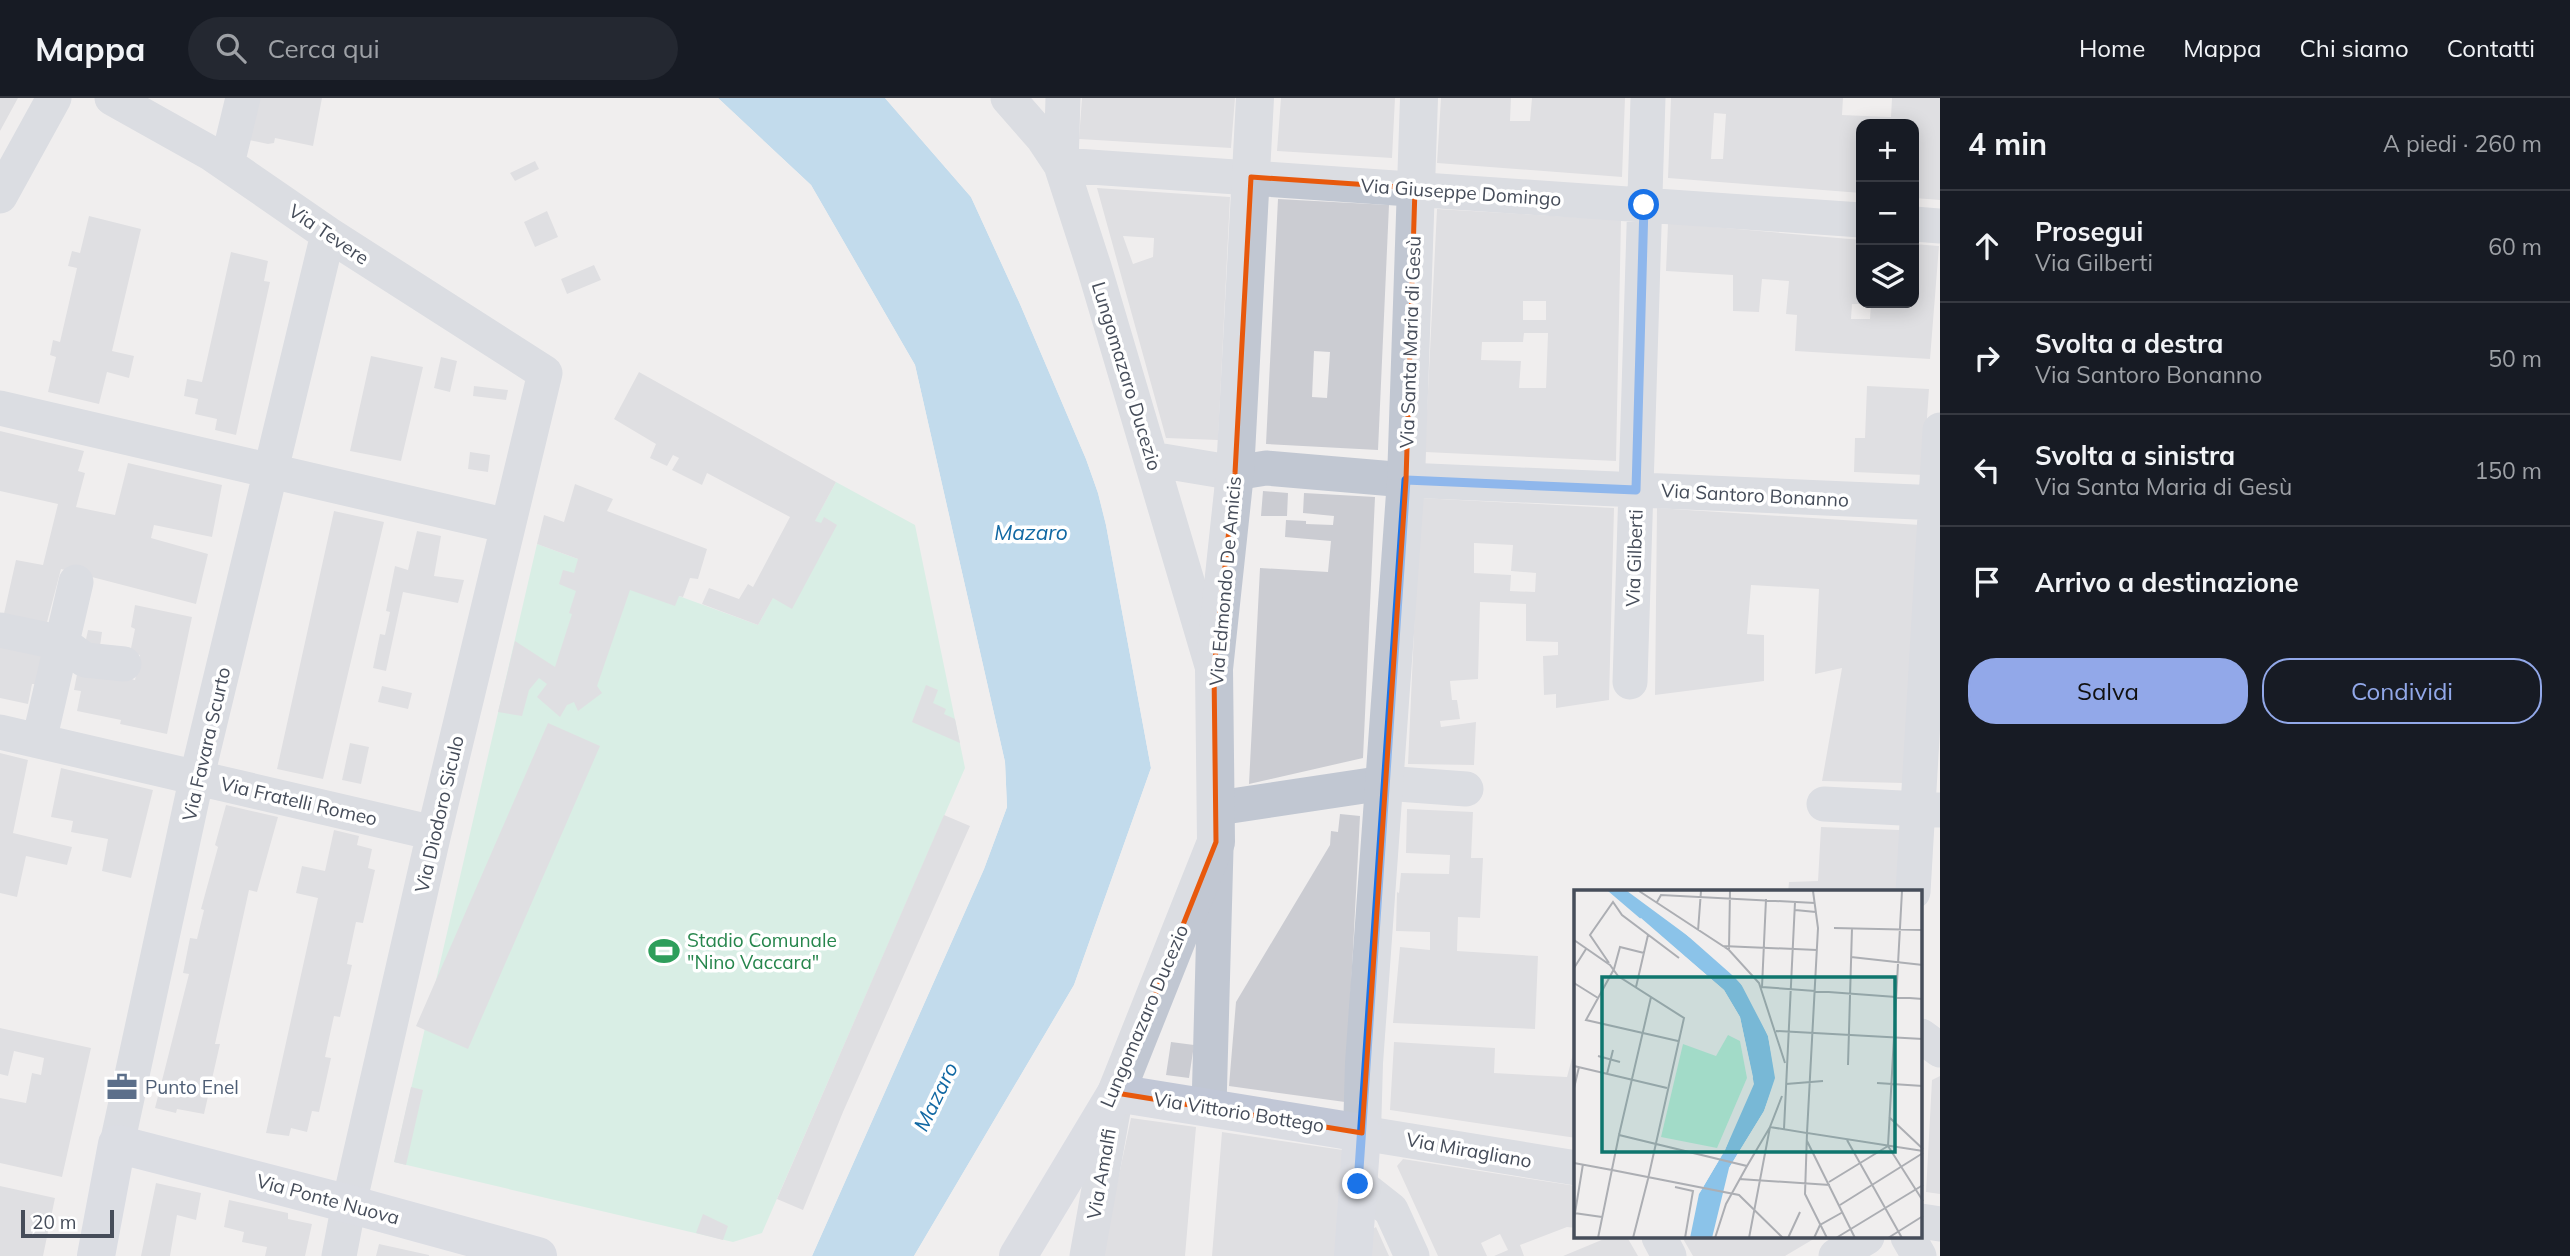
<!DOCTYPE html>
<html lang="it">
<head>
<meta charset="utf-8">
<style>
	body { margin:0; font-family:Mulish,sans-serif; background:#242831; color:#f1f3f6 }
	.controls { position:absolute; right:21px; top:21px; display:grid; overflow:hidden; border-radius:14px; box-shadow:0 4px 18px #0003 }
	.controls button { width:63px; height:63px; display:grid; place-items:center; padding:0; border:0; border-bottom:2px solid #363941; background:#171b24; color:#f1f3f6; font:35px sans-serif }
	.scale { position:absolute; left:21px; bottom:18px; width:93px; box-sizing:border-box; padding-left:7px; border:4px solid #464d5a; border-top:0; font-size:19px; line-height:24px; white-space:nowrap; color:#464d5a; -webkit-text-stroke:5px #fff; paint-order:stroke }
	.stop { position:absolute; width:21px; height:21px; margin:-16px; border:5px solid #1a73e8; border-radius:50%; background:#fff }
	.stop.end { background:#1a73e8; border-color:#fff; box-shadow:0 2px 7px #0008 }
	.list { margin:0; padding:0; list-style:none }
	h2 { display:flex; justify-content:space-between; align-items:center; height:91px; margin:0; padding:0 28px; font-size:30px }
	h2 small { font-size:23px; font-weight:400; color:#9ea1a6 }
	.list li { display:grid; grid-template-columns:46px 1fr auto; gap:21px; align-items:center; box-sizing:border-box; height:112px; padding:0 28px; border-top:2px solid #363941 }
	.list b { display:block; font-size:26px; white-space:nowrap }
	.list p { margin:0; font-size:23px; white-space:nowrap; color:#9ea1a6 }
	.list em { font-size:23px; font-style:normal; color:#9ea1a6 }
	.actions { display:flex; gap:14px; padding:21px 28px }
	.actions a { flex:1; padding:16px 0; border:2px solid #92a8e9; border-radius:28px; text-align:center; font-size:24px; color:#92a8e9 }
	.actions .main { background:#92a8e9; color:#111 }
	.icon { flex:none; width:38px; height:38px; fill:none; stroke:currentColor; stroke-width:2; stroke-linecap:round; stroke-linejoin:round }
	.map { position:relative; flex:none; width:1940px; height:1158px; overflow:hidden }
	header { display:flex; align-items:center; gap:42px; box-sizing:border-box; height:98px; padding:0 35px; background:#171b24; border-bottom:2px solid #363941 }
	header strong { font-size:33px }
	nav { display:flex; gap:38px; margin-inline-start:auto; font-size:24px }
	.search { width:490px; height:63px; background:#242831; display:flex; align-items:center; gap:18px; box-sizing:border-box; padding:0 24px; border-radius:38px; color:#9ea1a6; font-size:26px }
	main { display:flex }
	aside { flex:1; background:#171b24 }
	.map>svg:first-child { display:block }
	.green { fill:#bdedd9 }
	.water { fill:#8bc3e9 }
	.pier { fill:#f0eeee }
	.building { fill:#cbccd2; fill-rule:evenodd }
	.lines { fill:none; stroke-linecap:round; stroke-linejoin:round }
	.minor { stroke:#c1c7d2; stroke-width:35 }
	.tertiary { stroke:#c1c7d2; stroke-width:38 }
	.secondary { stroke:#c1c7d6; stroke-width:38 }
	.route { stroke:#1a73e8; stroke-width:9 }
	.marked { fill:none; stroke:#e8590c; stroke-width:5; stroke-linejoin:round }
	.labels { text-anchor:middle; stroke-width:7; stroke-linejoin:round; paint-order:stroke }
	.street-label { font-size:19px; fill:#464d5a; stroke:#fff }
	.leisure-label { font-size:19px; fill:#27864d; stroke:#fff; text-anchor:start }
	.service-label { font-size:19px; fill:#4e5e75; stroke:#fff; text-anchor:start }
	.water-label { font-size:21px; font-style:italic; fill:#1168a3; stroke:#fff }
	.inset-road { fill:none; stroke:#acaeb3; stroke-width:2 }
	.view { fill:#0f766e; fill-opacity:0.15; stroke:#0f766e; stroke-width:3.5 }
	.inset-edge { fill:none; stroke:#464d5a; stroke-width:3.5 }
</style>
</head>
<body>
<header>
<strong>Mappa</strong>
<div class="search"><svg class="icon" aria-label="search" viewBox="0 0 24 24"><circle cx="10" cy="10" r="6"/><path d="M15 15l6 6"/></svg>Cerca qui</div>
<nav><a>Home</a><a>Mappa</a><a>Chi siamo</a><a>Contatti</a></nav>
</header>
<main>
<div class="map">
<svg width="1940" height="1158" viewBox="0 0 1940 1158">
	<rect width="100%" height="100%" fill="#f0eeee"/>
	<!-- green -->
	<path class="green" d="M836,384L915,427L965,670L762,1135L733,1144L394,1064L537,446L758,527Z"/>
	<!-- water -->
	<path class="water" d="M718,0H885L971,99L1020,206L1086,361L1098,395L1106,427L1151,670L1074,887L914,1158H812L984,771L1007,709L1005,664L915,267L811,87Z"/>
	<!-- pier -->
	<path class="pier" d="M715,0H718L811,87L915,267L1005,664L1007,709L984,771L812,1158H809L980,770L1003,709L1002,665L912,268L808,90Z
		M885,0H890L974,97L1023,204L1089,360L1102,394L1109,426L1155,669L1078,889L918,1158H914L1074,887L1151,670L1106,427L1098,395L1086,361L1020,206L971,99Z"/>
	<!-- building -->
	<path class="building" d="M0,0H18L0,33Z
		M259,0H322L313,48L275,40L274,45L268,46L249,42Z
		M1082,0H1235L1231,50L1079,41Z
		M1281,0H1395L1392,60L1277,53Z
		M1441,0H1511L1510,23H1530L1532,0H1625L1622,79L1437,65Z
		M1671,0H1843L1842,17L1891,19L1892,0H1940V102L1914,100V26H1861V95L1668,80ZM1714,15L1726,16L1723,61H1711Z
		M535,63L539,71L515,83L510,75Z
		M1097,90L1230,99L1218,342L1166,340ZM1123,138L1154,140L1153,159L1133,166Z
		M1278,101L1389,107L1378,352L1266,346ZM1314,253L1330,254L1327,300L1312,299Z
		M1437,111L1621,122L1616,363L1425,354ZM1523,203H1546V222H1523ZM1524,235H1548L1546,290H1519L1521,263L1481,262L1482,244H1523Z
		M547,113L558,139L535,149L524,124Z
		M89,118L141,131L112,253L134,258L129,280L107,274L99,306L48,294L56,259L50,257L53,242L60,244L77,170L68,168L72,153L80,155Z
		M1668,125L1861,142V206H1852L1851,221H1870L1871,205H1914V146L1939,148L1930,261L1795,253L1797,217L1786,216L1789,183L1762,181L1759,214L1733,213V177L1666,173Z
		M231,154L268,163L264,183L270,184L236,337L215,332L217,321L195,316L198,301L184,298L187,281L202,284Z
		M594,167L601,182L567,196L561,181Z
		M371,258L423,269L401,363L350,353Z
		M441,259L457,263L450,294L434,290Z
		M639,274L836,384L815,423L821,425L824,419L837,427L792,511L773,500L758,527L702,506L709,490L739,501L748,486L753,489L790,419L707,375L702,387L672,372L679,360L673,357L667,368L650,360L656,346L614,321Z
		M474,288L508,292L506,302L473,298Z
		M1867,288L1929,291L1923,377L1854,374L1855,340H1865Z
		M0,333L84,353L78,373L85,375L76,409L115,417L128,365L222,387L212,439L154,427L151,440L208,456L196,506L61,471L46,528L3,520L16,462L43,467L58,406L0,393Z
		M470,354L490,357L488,374L468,371Z
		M575,386L613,401L607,413L707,451L698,481L690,480L683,499L679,498L675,508L630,492L597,588L602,595L578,613L574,604L567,607L560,619L537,599L547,586L539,580L529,592L522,618L498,614L515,543L555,569L572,516L569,515L576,493L559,486L563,472L574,475L578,461L537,446L544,417L564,424Z
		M1263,393L1288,395L1287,418H1261Z
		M1304,395L1375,399L1363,660L1249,686L1260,470L1328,474L1331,443L1285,439L1286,422L1306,423V426L1333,427L1334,418L1303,415Z
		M1420,400L1614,410L1609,602L1556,610V596L1544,597L1543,558L1558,557V544L1526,543V506L1480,504L1478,581L1450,583L1452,602H1457L1460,621L1440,623L1441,629L1476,624L1474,667L1408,666ZM1474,445L1513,447L1511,473L1536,475L1535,494L1510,493L1511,477L1474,475Z
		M1657,410L1920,427L1903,685L1822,683L1842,570L1815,576L1819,491L1751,487L1747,536L1764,537V583L1655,597Z
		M334,413L384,424L323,681L277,671Z
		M417,433L441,438L434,478L464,482L458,505L403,494L386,573L373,570L380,536L385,537L390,514L386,513L395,468L408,472Z
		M135,507L192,519L167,636L120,626L121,622L77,613L81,593L74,592L79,566L135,582L140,557L130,555L135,531L131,529Z
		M88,532L102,534L100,548L85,546Z
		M0,543L44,550L36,586H32L28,606L0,600Z
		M926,587L938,592L933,605L946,611L944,616L955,621L960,645L912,624Z
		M382,588L412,595L408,611L378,604Z
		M548,625L600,648L468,951L416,928Z
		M350,645L369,649L361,686L342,682Z
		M0,655L28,662L13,735L72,749L67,767L26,758L17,799L0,795Z
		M61,670L153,692L131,780L102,773L108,741L71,734L73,723L51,719Z
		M226,707L278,719L257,794L249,792L215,946H220L204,1016L177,1011L176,1015L155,1010L189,876L183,875L190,840L197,841L204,812L201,811L218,749L215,747Z
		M1407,711L1473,714L1471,760H1483L1480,820L1458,819L1457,853L1538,858L1535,931L1393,925L1400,849L1430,852V834L1396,833L1397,794L1399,795L1401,775L1449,776L1450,757L1406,755Z
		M1340,716L1360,718L1345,1004L1229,988L1236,904L1330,747L1331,733L1338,734Z
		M944,717L970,728L843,1014L803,1112L777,1101Z
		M1821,729L1900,732L1898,794H1788L1789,784L1818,783Z
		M334,732L359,738L357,747L372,751L368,770L375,772L363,825L356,824L347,866L352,867L340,919L334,918L325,959L331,960L319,1014L312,1013L307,1034L291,1030L289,1038L266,1035L318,800L296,795L302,768L325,773Z
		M0,930L91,950L62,1079L0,1065V1000L26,1005L32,975L41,977L44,960L14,953L8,978L0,976Z
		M1171,944L1194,947L1189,980L1166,977Z
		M1394,944L1495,950L1494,975L1567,979L1576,945V1040L1390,1012Z
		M1940,978V1096L1926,1094L1932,982Z
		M411,989L423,992L406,1067L394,1064Z
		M1131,1020L1196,1029L1185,1158H1102Z
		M1222,1034L1343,1052L1336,1158H1212Z
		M1403,1061L1576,1088V1130L1567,1129L1520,1147L1524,1158H1494L1508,1152L1500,1136L1481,1145L1487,1158H1438L1397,1068Z
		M156,1085L201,1095L196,1122L177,1117L170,1158H141Z
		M0,1088L55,1100L43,1158H0Z
		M229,1102L288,1115V1121L312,1126L305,1158H265L267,1149L242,1144L244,1134L224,1129Z
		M703,1116L728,1128L723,1142L696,1135Z
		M1376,1129L1389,1158H1365L1366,1135Z
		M1604,1139H1627L1638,1158H1563L1604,1141Z
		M1682,1139H1817L1785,1158H1693Z
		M379,1146L429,1157V1158H376Z"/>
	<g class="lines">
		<!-- minor -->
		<path class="minor" d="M112,0L212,56L328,136L545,275L434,735L349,1106L339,1158
			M1008,0L1043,40L1061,67L1094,169L1213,571
			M1063,0L1061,67L1861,122
			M227,66L243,0
			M0,98L54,0
			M1914,126L1940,128
			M0,310L508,428
			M1151,361L1235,375L1266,370L1406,382L1940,405
			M0,532L62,545L85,562L124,566
			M1630,584L1648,0
			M0,634L434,735
			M39,643L76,484
			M1824,706L1940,712
			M1218,710L1384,685L1466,691
			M1913,794L1940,332
			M1921,938L1940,952
			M1209,1009L1216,751
			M1362,1035L1576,1070
			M117,1046L197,678L328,136
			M1358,1086L1391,1112L1412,1158
			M1921,1123L1940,1126
			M1659,1139L1669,1158
			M1908,1139L1919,1158
			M1087,1158L1115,1002
			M1836,1158L1867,1139"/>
		<!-- tertiary -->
		<path class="tertiary" d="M1116,995L1216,744L1214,571L1235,375L1255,0
			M1362,1035L1364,965L1406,382L1419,0"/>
		<!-- secondary -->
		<path class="secondary" d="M96,1158L117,1046L349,1106L538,1158
			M1018,1158L1116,995L1362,1035L1353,1158"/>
	</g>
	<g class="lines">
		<!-- route -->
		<path class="route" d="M1358,1086L1406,382L1636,392L1644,107"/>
	</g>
	<!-- marked area -->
	<path d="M0 0H1940V1158H0ZM1251,79L1415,90L1406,382L1362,1035L1116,995L1216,744L1214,571L1235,375Z" fill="#f0eeee" fill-opacity=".55" fill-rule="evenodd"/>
	<path class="marked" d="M1251,79L1415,90L1406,382L1362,1035L1116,995L1216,744L1214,571L1235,375Z"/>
	<!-- icons -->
	<defs>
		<g id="stadium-bare" transform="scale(2.415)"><path d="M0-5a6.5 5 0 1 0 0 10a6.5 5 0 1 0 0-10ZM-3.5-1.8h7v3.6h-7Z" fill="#2e9e5b" stroke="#fff" stroke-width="2.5" paint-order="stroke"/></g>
		<g id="office-bare" transform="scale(2.415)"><path d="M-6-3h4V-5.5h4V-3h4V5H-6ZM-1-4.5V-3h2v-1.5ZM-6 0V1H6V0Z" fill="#5c6f8a" stroke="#fff" stroke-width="2.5" paint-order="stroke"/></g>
	</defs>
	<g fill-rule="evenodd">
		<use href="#stadium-bare" x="664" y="853"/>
		<use href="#office-bare" x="122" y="989"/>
	</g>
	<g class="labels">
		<!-- street labels -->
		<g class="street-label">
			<text transform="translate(1461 94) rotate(4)" y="7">Via Giuseppe Domingo</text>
			<text transform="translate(329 136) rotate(34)" y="7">Via Tevere</text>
			<text transform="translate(1410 244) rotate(-88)" y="7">Via Santa Maria di Gesù</text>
			<text transform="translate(1127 278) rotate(73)" y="7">Lungomazaro Ducezio</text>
			<text transform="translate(1755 397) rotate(3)" y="7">Via Santoro Bonanno</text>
			<text transform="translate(1634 460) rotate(-88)" y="7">Via Gilberti</text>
			<text transform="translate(1225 483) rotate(-85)" y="7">Via Edmondo De Amicis</text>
			<text transform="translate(206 646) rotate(-77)" y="7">Via Favara Scurto</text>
			<text transform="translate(299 703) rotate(13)" y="7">Via Fratelli Romeo</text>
			<text transform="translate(439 716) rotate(-77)" y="7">Via Diodoro Siculo</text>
			<text transform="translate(1144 918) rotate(-67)" y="7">Lungomazaro Ducezio</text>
			<text transform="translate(1239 1014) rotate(9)" y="7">Via Vittorio Bottego</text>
			<text transform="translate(1469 1052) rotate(10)" y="7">Via Miragliano</text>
			<text transform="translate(1101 1076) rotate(-80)" y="7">Via Amalfi</text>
			<text transform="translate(328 1101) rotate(15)" y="7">Via Ponte Nuova</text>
		</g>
		<!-- leisure labels -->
		<g class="leisure-label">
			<text x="687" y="849">Stadio Comunale<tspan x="687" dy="22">"Nino Vaccara"</tspan></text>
		</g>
		<!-- service labels -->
		<g class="service-label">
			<text x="145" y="996">Punto Enel</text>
		</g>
		<!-- water labels -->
		<g class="water-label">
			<text x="1031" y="442">Mazaro</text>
			<text transform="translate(936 999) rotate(-64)" y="7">Mazaro</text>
		</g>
	</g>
	<!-- overview -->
	<g transform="translate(1574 792)">
		<rect width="348" height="348" fill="#f0eeee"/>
		<path d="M154,145L166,151L173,188L143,258L87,247L109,154L142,166Z" fill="#bdedd9"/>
		<path d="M34,1H53L141,66L174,102L194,146L202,188L190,221L155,278L138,348H116L125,304L151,260L180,194L166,127L150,100Z" fill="#8bc3e9"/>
		<path d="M81,17L158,77L177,100L197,146L205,189L193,222L155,291V278L190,221L201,188L194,146L166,92ZM67,28L150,100L166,127L179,187L151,260L125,304L176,187L163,128L147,102L64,30Z" fill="#f0eeee"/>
		<path class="inset-road" d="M65,1L155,60L185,93L211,173M239,1L244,38L233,243L349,261M192,9L188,97L349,109M83,12L87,5L241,13M221,20L242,22M260,38L349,40M124,41L127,1M0,50L36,75L44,86L110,128L74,289M148,56L243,60M155,59L156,1M70,63L46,57L40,79L12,130L104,151M277,67L349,75M35,73L16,45L39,12L48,25L105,68M0,78L12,59M0,93L24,108M62,97L74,45M202,141L349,149M24,166L46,172M274,175L278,38M0,176L93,198M33,184L39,160M303,193L349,196M212,194L249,191M0,198L5,177M315,227L349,259M210,239L221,12M45,245L77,107M273,250L328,348M233,251L281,348M314,256L328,1M314,256L349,311M0,273L38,280M38,280L165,305L209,348M165,289L256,295M255,292L314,256M101,297L119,301L111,348M266,315L349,263M0,323L28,327M0,329L9,274M24,348L45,245L173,276L196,237L233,243L231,304L253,348M59,348L74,289M141,348L152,314L173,276M175,348L196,237L208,206M214,348L226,322M240,348L246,335L269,322M262,348L349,295M314,348L349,326"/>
		<path class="view" d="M28,87H321V262H28Z"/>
		<rect width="348" height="348" class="inset-edge"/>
	</g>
</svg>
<div class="controls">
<button>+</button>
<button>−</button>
<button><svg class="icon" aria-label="layers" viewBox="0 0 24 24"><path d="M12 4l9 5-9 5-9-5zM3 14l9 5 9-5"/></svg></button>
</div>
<div class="scale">20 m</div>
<div class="stop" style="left:1644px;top:107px"></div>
<div class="stop end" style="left:1358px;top:1086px"></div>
</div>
<aside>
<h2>4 min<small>A piedi · 260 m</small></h2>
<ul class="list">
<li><svg class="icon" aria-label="ahead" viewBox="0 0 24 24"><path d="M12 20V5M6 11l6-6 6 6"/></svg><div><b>Prosegui</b><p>Via Gilberti</p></div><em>60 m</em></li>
<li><svg class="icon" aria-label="right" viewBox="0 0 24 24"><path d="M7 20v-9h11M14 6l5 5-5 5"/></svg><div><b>Svolta a destra</b><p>Via Santoro Bonanno</p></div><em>50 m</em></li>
<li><svg class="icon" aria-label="left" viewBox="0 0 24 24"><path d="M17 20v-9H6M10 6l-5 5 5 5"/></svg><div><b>Svolta a sinistra</b><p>Via Santa Maria di Gesù</p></div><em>150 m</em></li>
<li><svg class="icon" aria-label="arrive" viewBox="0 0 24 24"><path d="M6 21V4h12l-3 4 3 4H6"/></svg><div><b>Arrivo a destinazione</b></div></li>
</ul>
<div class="actions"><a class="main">Salva</a><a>Condividi</a></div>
</aside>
</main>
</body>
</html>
